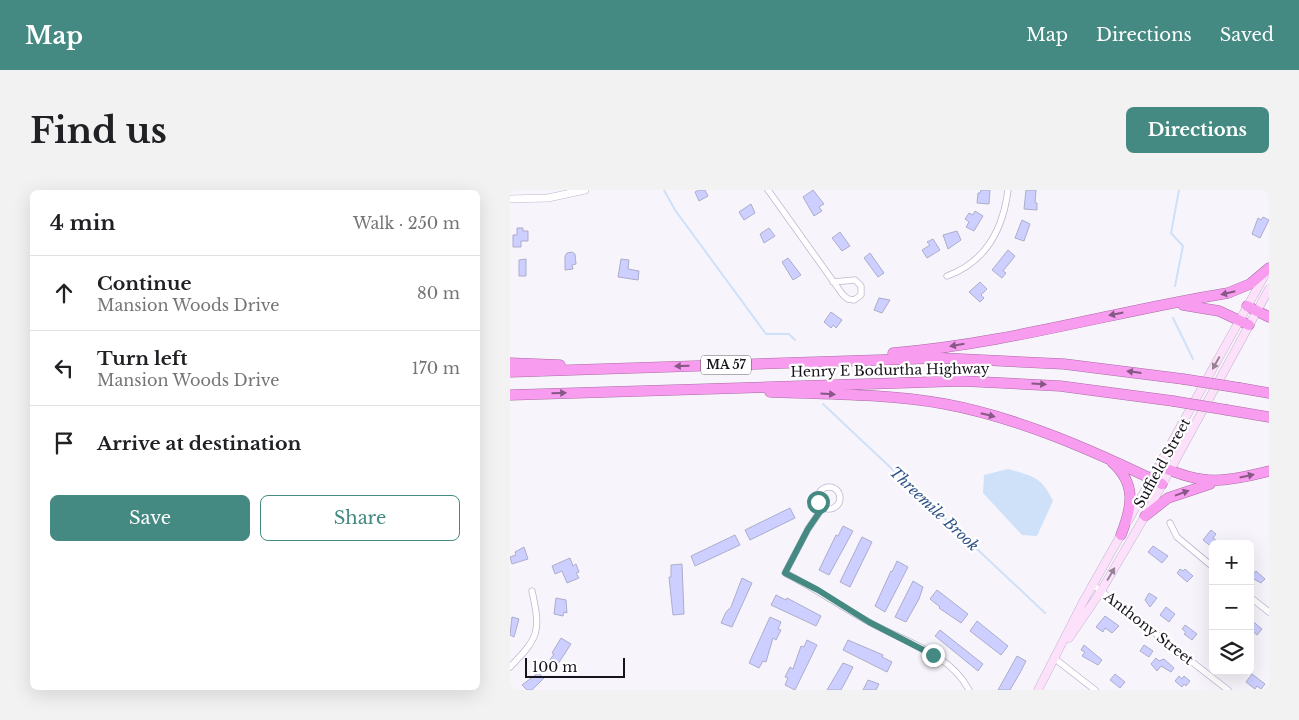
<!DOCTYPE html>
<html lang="en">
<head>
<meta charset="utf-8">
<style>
	body { margin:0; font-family:"Libre Baskerville",serif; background:#f2f2f2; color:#202124 }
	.controls { position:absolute; right:15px; bottom:15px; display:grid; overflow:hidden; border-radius:8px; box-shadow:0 5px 20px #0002 }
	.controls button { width:45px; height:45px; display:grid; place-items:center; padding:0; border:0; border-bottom:1px solid #e0e0e0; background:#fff; color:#202124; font:25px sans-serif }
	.scale { position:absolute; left:15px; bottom:12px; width:100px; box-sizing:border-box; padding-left:5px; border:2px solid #17121c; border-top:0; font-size:14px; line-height:18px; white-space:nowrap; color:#17121c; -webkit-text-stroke:4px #fff; paint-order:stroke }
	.stop { position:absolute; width:15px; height:15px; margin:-11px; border:4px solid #448a82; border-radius:50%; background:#fff }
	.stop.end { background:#448a82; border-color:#fff; box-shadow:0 1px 5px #0008 }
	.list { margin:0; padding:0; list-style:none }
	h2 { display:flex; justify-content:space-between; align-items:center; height:65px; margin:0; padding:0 20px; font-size:21px }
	h2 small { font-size:16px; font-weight:400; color:#757577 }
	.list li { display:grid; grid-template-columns:32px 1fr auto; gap:15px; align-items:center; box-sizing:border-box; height:75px; padding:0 20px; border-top:1px solid #e0e0e0 }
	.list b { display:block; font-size:19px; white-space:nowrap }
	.list p { margin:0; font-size:16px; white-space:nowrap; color:#757577 }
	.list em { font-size:16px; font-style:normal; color:#757577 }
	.actions { display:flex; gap:10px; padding:15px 20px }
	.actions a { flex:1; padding:11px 0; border:1px solid #448a82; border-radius:8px; text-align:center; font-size:18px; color:#448a82 }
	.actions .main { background:#448a82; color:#fff }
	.icon { flex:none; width:28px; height:28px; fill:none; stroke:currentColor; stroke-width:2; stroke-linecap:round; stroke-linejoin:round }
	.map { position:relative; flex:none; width:759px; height:500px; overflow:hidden; border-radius:8px }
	header { display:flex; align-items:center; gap:30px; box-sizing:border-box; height:70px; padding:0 25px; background:#448a82; color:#fff }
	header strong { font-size:24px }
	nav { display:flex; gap:28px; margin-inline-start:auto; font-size:18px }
	.intro { display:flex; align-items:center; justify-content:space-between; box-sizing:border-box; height:120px; padding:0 30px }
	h1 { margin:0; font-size:35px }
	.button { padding:12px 22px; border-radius:8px; background:#448a82; color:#fff; font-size:18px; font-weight:700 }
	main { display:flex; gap:30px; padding:0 30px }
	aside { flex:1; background:#fff; border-radius:8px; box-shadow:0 5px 20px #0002 }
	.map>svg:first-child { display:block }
	.water { fill:#cfe0f9 }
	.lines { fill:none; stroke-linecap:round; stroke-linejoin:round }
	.stream { stroke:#cfe0f9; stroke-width:2 }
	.building { fill:#cccfff; stroke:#acadca }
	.minor-casing { stroke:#c1b4d0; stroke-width:7 }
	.tertiary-casing { stroke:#c1b4d0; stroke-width:8 }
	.secondary-casing { stroke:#c1b4d0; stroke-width:9 }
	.motorway-casing { stroke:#a96ca4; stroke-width:11 }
	.minor { stroke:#fff; stroke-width:5.5 }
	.tertiary { stroke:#fff; stroke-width:7 }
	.secondary { stroke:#fde1fa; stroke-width:8 }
	.motorway { stroke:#f79cee; stroke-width:10 }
	.motorway-bridge-casing { stroke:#a96ca4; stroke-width:11; stroke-linecap:butt }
	.motorway-bridge { stroke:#f79cee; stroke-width:10 }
	.oneway { fill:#875785 }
	.oneway2 { fill:#968496 }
	.route { stroke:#448a82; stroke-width:6 }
	.labels { text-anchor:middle; stroke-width:4.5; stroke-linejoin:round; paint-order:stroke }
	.shield { fill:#fff; stroke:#5d5960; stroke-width:1 }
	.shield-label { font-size:12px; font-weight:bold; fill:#17121c }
	.street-label { font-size:14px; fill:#17121c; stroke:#fff }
	.water-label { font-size:15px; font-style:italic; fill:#305387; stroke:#fff }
</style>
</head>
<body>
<header>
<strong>Map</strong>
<nav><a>Map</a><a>Directions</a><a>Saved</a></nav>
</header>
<div class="intro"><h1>Find us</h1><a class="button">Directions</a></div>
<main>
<aside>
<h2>4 min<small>Walk · 250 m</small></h2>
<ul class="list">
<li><svg class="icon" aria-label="ahead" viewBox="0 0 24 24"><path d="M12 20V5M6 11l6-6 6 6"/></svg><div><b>Continue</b><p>Mansion Woods Drive</p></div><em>80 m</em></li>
<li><svg class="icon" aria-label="left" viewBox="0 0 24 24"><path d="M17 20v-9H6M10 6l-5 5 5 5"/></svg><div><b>Turn left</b><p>Mansion Woods Drive</p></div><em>170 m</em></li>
<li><svg class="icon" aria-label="arrive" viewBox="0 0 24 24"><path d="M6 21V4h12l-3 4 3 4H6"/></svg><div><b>Arrive at destination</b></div></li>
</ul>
<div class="actions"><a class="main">Save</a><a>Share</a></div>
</aside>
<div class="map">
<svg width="759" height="500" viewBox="0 0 759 500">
	<rect width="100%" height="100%" fill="#f7f5fb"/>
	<!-- water -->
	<path class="water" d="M498,279C523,286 532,287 543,311L527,346L512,345L473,303L474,285Z"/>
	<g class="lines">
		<!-- stream -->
		<path class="stream" d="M154,0L165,20L256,144H279L285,150
			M665,96L673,56L661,43L669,0
			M663,128L683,169
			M313,214L535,423"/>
	</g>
	<!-- building -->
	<path class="building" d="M189,0H195L198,6L189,11L185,2Z
		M303,0L314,14L309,17L312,21L304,26L293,7Z
		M471,0H480L479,14L467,13L468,3H470Z
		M516,0H526L525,13H527V20L514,19Z
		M241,14L245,23L234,30L229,22Z
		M465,21L473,26L464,41L456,37L459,32L455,29L459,23L463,25Z
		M753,27L759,30L750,48L742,44L748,28L751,30Z
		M512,30L520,34L514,51L505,48Z
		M7,38H13V41H18V51H11V57H3V45H7Z
		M259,38L265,46L254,53L250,44Z
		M447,41L451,50L438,59L433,45Z
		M330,42L340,56L332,61L322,48Z
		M423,49L430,60L417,68L412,60L420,55L417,52Z
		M498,60L505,66L493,81L496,83L492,88L482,80Z
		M62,62L65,64L66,74L62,75L63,79L55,80V66L57,63Z
		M360,63L374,83L368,87L354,68Z
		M278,68L291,85L283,90L272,72Z
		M16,69V86H9V70Z
		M111,69L119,70L118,79L129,81L128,90L108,87Z
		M470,92L477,99L471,105L474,108L470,112L459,102Z
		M369,108L380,110L372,123L364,120Z
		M321,122L332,130L326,138L323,135L321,138L314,132Z
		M280,318L285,328L240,350L235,340Z
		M333,336L343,341L319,385L309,380L326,345L328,346Z
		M701,340L706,344L703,348L711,354H703V358L693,350Z
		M225,345L230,355L185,376L181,366Z
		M352,347L362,352L340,397L330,392Z
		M643,356L658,366L652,373L638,362Z
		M14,357L18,369L2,374L0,367L6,365L5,362Z
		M60,368L63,376L66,374L69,382L66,383L69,388L57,393L52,381L45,384L42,376Z
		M387,371L398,377L375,422L365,416L381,381L382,382Z
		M172,374L174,424L163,425L159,387H161V375Z
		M670,379L673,381L675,379L683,386L677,392L667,383Z
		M746,381L755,389L751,393L740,387Z
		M232,388L242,393L222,437L211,433L216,422L221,417Z
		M403,391L413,397L409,409L396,432L385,427Z
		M427,400L458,424L451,433L429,418L430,417L420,409Z
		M639,403L647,408L640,417L635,410Z
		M266,405L276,410L277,408L311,426L306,436L261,415Z
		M46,408L56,410L57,423L54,422L53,426L44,424Z
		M656,417L665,424L659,432L650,425Z
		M595,426L609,436L602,443L595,438L593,442L586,437Z
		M2,427L9,429L4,447L0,445Z
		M260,427L271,432L268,439L271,440L266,450L263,448L256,472L253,471L249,478L239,473Z
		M740,429L752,439L747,445L740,439Z
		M467,431L498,456L491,465L460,441Z
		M675,435L687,444L682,450L674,444L676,442L672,439Z
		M430,440L473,474L468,481L425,446Z
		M51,448L61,454L48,474L40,470L44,464L42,463Z
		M297,450L307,455L285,500L275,495L278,488L275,487L280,477L283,479L291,456L294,457Z
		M338,450L373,465L372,467L382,472L377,482L333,460Z
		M574,455L592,470L588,475L572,466L575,462L571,460Z
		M634,455L643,461L639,467L630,461Z
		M507,466L516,471L511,481L500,500H488Z
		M646,468L649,471L654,469L664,478L661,482L651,476L647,481L641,474Z
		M333,473L343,477L337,489L331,500H317Z
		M28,483L34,488L22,500H17L12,495Z
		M605,484L615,492L610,498L600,490Z
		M742,484L755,494L751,499L747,496L745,499L736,492Z
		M669,486L672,489L674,486L680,491L676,496L674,494L672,497L665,491Z
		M358,490L369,494L366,500H353Z"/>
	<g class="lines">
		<!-- minor casing -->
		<g class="minor-casing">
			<path id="minor" d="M258,0L333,105L338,109L344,110L351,105V96L345,90L323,92
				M437,86C476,72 493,39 498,0
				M308 308a11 11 0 1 1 22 0a11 11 0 1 1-22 0Z
				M313,317L298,339L275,383C305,398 330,416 359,432C393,451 440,463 459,500
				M660,333L667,347L703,377
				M582,394L718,500
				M740,407L759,422
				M544,468L585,500
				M0,477C29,447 31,442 22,401"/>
		</g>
		<!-- tertiary casing -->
		<g class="tertiary-casing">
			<path id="tertiary" d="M0,9L38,8L75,0"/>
		</g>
		<!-- secondary casing -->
		<g class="secondary-casing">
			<path id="secondary" d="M618,331L756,83
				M559,448L591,401L635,326L759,99
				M528,500L573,412L613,341"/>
		</g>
		<!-- motorway casing -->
		<g class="motorway-casing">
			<path id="motorway" d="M673,115L709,121L739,135
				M737,116L759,127
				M383,163C496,154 606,121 718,103L740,94L759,78
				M0,173L50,175
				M0,182L431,168L554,174L673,189
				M730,198L759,203
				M260,202C318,204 378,204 435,214C510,228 584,261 652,294
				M0,205L452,191L550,196L663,211
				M717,220L759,227
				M602,272C627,294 622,317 611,345
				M650,276C694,296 714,292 759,281
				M635,326L658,308L700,294"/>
		</g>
		<!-- minor -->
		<use href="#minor" class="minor"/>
		<!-- tertiary -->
		<use href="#tertiary" class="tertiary"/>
		<!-- secondary -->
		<use href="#secondary" class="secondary"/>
		<!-- motorway -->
		<use href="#motorway" class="motorway"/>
		<!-- motorway-bridge casing -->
		<g class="motorway-bridge-casing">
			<path id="motorway-bridge" d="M673,189L730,198
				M663,211L717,220"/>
		</g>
		<!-- motorway-bridge -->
		<use href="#motorway-bridge" class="motorway-bridge"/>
	</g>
	<!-- one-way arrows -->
	<defs><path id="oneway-solid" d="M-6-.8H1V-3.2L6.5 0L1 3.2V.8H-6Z" transform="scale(1.25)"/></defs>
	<g class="oneway">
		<use href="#oneway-solid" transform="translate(718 103) rotate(167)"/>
		<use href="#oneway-solid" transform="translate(606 124) rotate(169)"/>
		<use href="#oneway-solid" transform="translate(447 155) rotate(170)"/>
		<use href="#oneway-solid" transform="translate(172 176) rotate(178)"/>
		<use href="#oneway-solid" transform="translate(624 182) rotate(-173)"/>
		<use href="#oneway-solid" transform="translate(529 194) rotate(4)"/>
		<use href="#oneway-solid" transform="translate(49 203) rotate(-2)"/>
		<use href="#oneway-solid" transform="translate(318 204) rotate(3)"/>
		<use href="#oneway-solid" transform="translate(478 225) rotate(14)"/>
		<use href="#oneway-solid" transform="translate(737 286) rotate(-12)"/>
		<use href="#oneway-solid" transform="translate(672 303) rotate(-20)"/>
	</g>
	<g class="oneway2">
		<use href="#oneway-solid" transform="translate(706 173) rotate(119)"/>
		<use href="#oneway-solid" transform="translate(601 384) rotate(-59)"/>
	</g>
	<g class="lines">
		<!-- route -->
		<path class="route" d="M308,312L313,317L298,339L275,383L308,400L359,432L423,465"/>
	</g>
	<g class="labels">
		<!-- shield labels -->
		<rect class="shield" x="191" y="165.5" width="50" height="19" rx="4"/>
		<g class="shield-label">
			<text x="216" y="179">MA 57</text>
		</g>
		<!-- street labels -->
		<g class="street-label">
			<text transform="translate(380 180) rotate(-1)" y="5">Henry E Bodurtha Highway</text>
			<text transform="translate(652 273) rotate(-61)" y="5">Suffield Street</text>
			<text transform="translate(639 438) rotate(38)" y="5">Anthony Street</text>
		</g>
		<!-- water labels -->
		<g class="water-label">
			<text transform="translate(424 319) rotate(43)" y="5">Threemile Brook</text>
		</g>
	</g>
</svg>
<div class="controls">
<button>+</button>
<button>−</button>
<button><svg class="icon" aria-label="layers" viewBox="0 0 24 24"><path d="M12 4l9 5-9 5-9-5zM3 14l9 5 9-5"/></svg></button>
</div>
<div class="scale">100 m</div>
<div class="stop" style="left:308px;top:312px"></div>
<div class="stop end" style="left:423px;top:465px"></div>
</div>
</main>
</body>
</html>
